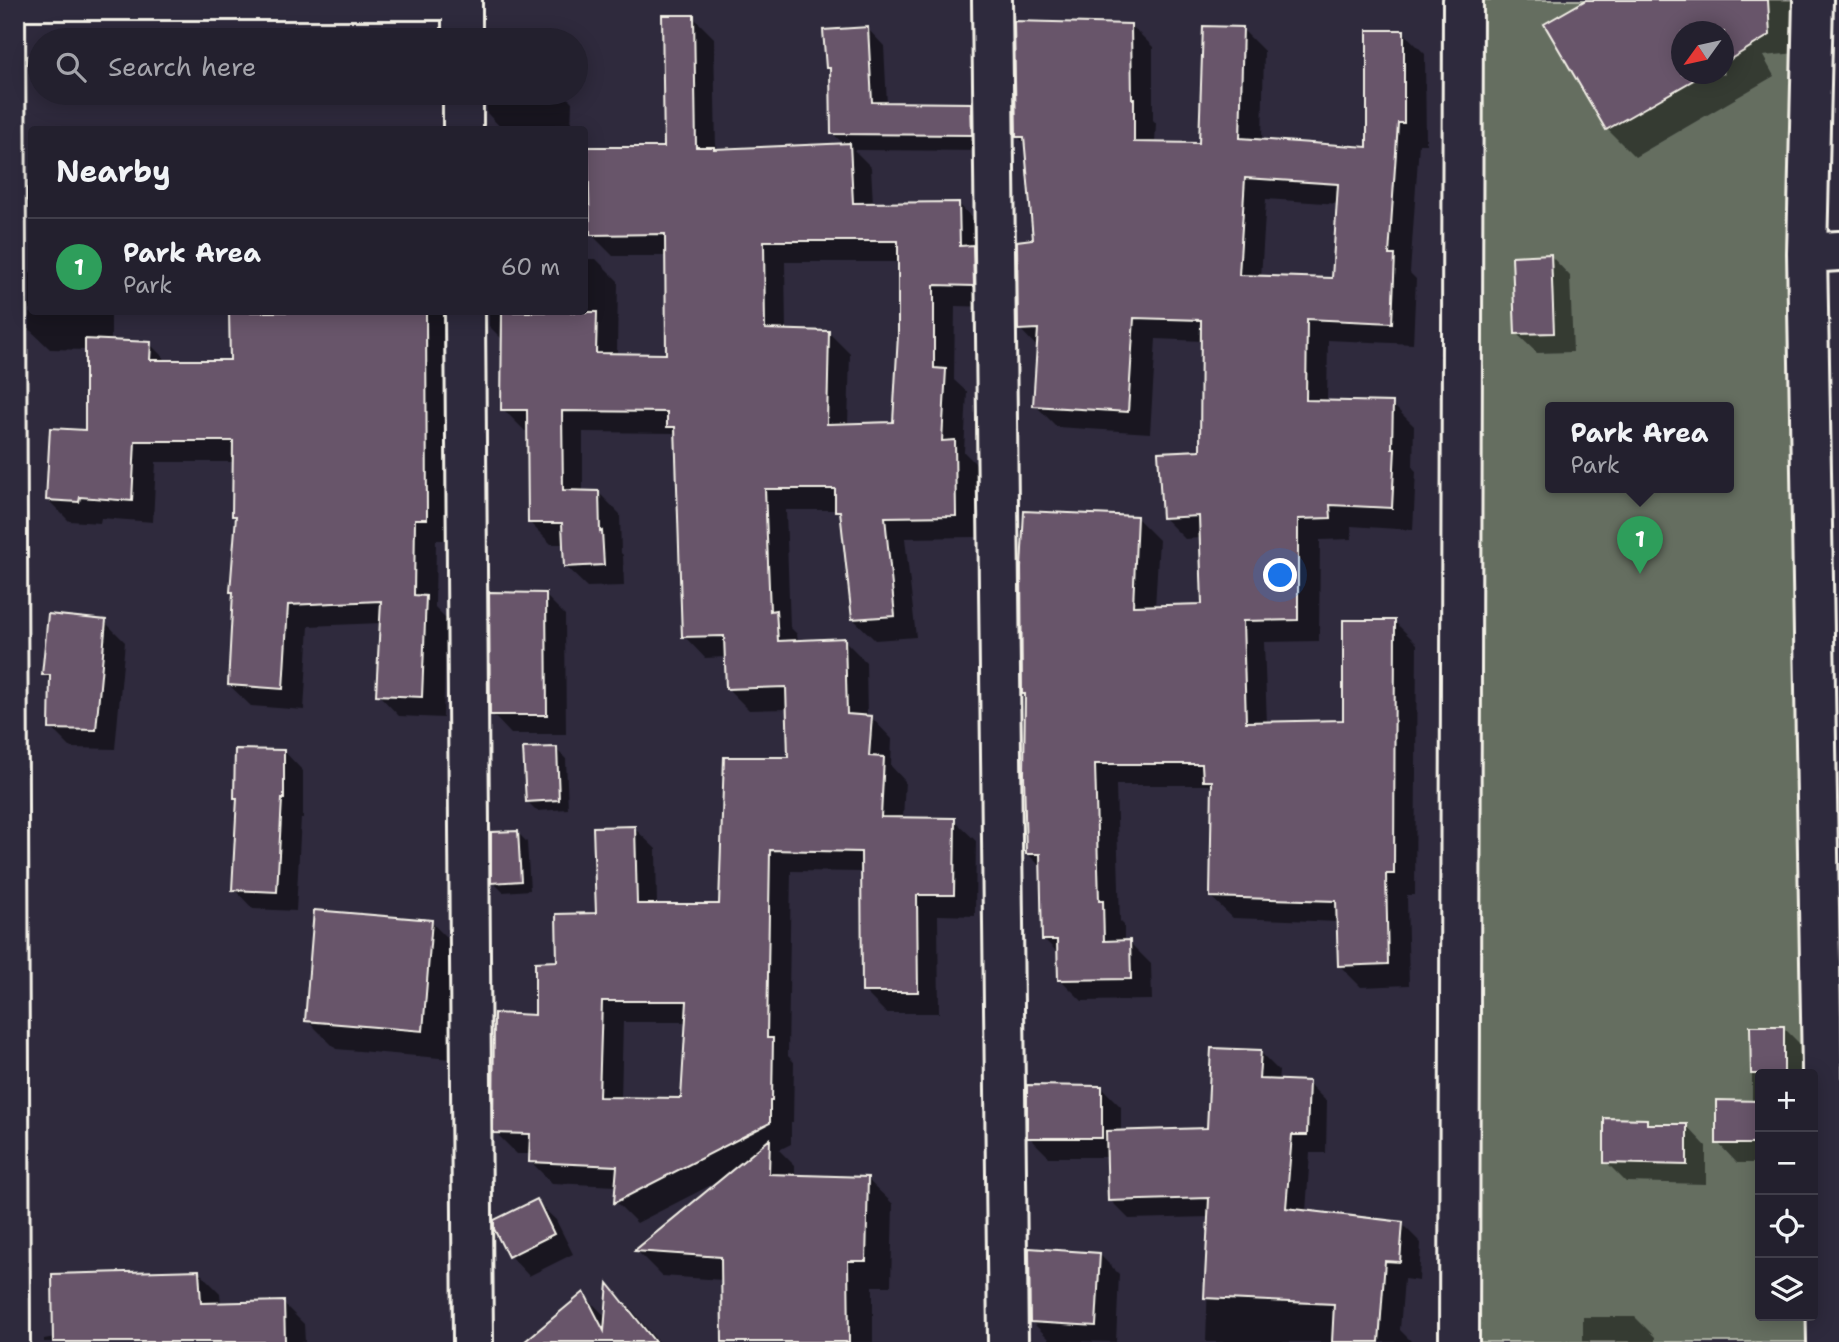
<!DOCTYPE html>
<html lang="en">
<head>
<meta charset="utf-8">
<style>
	body { margin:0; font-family:"Shantell Sans",sans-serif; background:#2b2836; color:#f1f3f6 }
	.controls { position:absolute; right:21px; bottom:21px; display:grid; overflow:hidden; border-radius:7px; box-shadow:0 4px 18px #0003 }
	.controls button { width:63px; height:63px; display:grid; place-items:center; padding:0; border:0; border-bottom:2px solid #403e4a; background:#23202e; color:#f1f3f6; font:35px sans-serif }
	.compass { position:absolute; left:1671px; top:21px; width:63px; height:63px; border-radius:50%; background:#23202e; box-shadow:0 4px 18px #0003; rotate:237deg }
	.you { position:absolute; left:1281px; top:576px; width:24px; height:24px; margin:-18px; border:5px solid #fff; border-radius:50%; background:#1a73e8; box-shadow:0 0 0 10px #1a73e833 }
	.badge { display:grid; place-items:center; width:46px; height:46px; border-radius:50%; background:#0b8043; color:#fff; font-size:23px; font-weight:700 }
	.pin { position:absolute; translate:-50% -58px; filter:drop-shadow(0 2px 4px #0008) }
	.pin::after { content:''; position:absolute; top:37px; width:24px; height:21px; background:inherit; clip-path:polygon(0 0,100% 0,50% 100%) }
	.popup { position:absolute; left:1545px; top:402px; width:189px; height:91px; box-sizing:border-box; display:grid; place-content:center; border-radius:7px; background:#23202e; filter:drop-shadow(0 2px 5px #0005); font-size:23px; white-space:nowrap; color:#a3a3aa }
	.popup b { font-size:26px; color:#f1f3f6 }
	.popup::after { content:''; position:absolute; left:50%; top:100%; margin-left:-14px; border:14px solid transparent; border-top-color:#23202e }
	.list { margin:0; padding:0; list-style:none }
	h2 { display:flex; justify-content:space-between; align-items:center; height:91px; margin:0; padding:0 28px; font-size:30px }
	h2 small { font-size:23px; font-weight:400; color:#a3a3aa }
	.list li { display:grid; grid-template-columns:46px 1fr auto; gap:21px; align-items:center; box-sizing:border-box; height:98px; padding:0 28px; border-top:2px solid #403e4a }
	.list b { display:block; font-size:26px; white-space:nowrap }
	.list p { margin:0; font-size:23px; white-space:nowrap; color:#a3a3aa }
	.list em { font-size:23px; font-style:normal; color:#a3a3aa }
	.icon { flex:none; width:38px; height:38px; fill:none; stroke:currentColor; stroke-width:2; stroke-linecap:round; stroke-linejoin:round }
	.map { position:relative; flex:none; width:1839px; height:1342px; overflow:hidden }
	.search { position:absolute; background:#23202e; box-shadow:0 4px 18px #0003; left:28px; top:28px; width:560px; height:77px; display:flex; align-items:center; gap:18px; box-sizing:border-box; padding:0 24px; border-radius:38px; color:#a3a3aa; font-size:26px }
	.panel { position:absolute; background:#23202e; box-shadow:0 4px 18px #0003; left:28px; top:126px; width:560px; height:189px; border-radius:7px }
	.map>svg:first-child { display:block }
	.green { fill:#656e61; stroke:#acb0a4; stroke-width:2; fill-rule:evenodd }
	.shadow { fill:#0007; fill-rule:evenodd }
	.building { fill:#68546b; stroke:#f4f1e8; stroke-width:2; fill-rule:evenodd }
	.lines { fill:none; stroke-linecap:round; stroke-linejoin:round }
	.minor-casing { stroke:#f4f1e8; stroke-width:44 }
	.minor { stroke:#2f2a3d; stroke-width:38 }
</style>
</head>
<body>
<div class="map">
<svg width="1839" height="1342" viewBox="0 0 1839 1342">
	<rect width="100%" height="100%" fill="#2f2a3d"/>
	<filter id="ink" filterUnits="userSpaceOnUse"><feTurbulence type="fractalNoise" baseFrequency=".0143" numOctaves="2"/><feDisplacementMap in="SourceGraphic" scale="14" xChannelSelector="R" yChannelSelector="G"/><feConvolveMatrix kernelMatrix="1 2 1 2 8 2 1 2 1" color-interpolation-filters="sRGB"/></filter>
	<g filter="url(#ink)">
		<!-- green -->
		<path class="green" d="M1463,0H1814L1824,1342H1459ZM1682,32H1724V74H1682ZM1551,408H1729V488H1551ZM1760,1074H1813V1316H1760Z"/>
		<!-- shadow -->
		<path class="shadow" d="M1590,0H1792L1797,53L1763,56L1774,76L1635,157L1607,129ZM1682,32H1724V74H1682Z
			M693,17L714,38L716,151L845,145L832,133V72L827,67L868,29L884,46L887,104H971L987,121L988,151L854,150L871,167L873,204H959L980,226L994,307L955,306L954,380L967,392L964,452L976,464L977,537L905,538L916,637L875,640L853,619L843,516L837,510H786L790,627L797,634L798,642L844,640L866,662L867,717H871L892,739L891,766L905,781L903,819L954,820L976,841L975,916L938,915L939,1013H886L864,991L863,872L791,871L788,1056L794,1062L793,1122H791V1144L779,1150L795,1166V1177L867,1179L893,1204L891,1286H873V1342H724L723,1280L662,1276L637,1251L719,1181L637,1223L616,1202L617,1186L552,1183L531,1162V1154H517L495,1132L537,1017L559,963L598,915L634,828L656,849L657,906H721L790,758L788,709L749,710L728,689L726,657L705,658L684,636L675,433L583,432V492L599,493L620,514L621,553L623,555L624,586L587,587L565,566V544H551L530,523L529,431H525L503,409L504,341L489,326V312H584V259H596L618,281L617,355L668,356L667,256H613L591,234L666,148ZM785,262H900V335L895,424L848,425L850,354L828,332L786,331ZM623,1022H687L683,1100L621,1099Z
			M1131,25L1153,47V120L1156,123L1155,144L1201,145L1242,29L1264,51L1262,141L1369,149L1403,32L1425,54L1426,144H1419L1410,273L1416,279L1413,344L1328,340L1327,402L1392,404L1414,426L1413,468L1416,471L1413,530L1351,526L1352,539L1320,540L1319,641L1264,642L1267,724L1345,722L1395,622L1417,644L1415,895H1407L1409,985L1361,987L1339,965L1338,922L1233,918L1211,897L1213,789L1209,785H1116L1120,921L1124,925V942H1129L1151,964L1152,1000L1082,1001L1060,979L1059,954L1044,939L1042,868L1027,853V696L1024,694L1137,518L1159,540L1155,607L1204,605L1201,538L1185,539L1163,517L1201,451L1203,341L1156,339L1150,433L1057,427L1035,405L1038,348L1020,329L1035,241L1026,145L1017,136ZM1241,48H1244L1241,147H1238ZM1266,199L1339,204L1334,280L1261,278Z
			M486,93H563L572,102L571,130H503L487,113Z
			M1551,256L1570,276L1573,352L1537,353L1517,334Z
			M30,273H32V312H111V342L150,344L168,362L232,361L230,312H486L476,314L448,540H436L435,607L447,619L443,718L399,716L378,694L381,623L309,626L304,710L251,706L229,685L234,594L231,591L237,519L234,515V462H156L153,522L101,518L100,523L69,521L47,499L86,432L87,350L50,349L30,330Z
			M545,595L565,615L566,734H511L492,714Z
			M105,622L125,642L115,749L71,748L51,728V681L44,674Z
			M556,749L566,759L568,809L537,811L527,801Z
			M284,751L303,771V818H301L296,911L253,909L234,889L239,800L236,797Z
			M517,832L527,842L530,890L503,892L493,882Z
			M431,922L460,951L451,1059L336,1049L307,1020Z
			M1783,1027L1803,1047V1074H1760V1196L1758,1194V1163H1737L1718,1143L1752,1102V1028Z
			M1260,1052L1279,1071L1278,1081L1308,1083L1327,1102L1326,1153H1310L1306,1212L1402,1224L1421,1243L1419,1281L1404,1279L1400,1330L1412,1342H1206L1210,1217L1129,1219L1110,1200L1109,1157H1049L1029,1137L1101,1087L1121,1107V1132L1209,1129Z
			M1646,1120L1651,1125L1687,1126L1706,1146V1184L1626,1182L1606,1162Z
			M536,1201L556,1220L573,1254L529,1276L510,1256L496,1229Z
			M1099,1254L1119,1274L1116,1342L1051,1341L1031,1321Z
			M199,1272L220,1293L221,1304L283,1303L304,1324L305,1342H44V1339L55,1337Z
			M609,1287L633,1311L658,1342H526L584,1295L606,1317Z
			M1583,1317H1635L1655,1337V1342H1583Z"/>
		<!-- building -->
		<path class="building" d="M1586,0H1768L1770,35L1724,63V32H1682V74H1704L1606,130L1544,24Z
			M662,15H694L696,147H714V149L850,143L853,203L959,202L960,246L973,245L974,286L934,285V368L946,369L942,441L955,440L956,516L885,517L895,616L852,619L840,511H835V489H765L770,611L776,610L778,641L845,638L847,714L872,716L869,756L884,757L881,817L955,818L954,895H917L918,992H862L861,852L770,850L767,1038H773L772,1101H770V1123L614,1203L617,1166L529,1162L530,1134L493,1133L494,1013L535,1015V962L557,961L556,914L596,913L593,827L635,826L637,904H719L724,757H788L786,687L726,689L724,636L682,637L675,427H667V412L562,411L563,490L599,491L600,532L602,531L604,565L564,567L562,523H528L527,410H501L502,312H597L596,353L666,354L665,234L590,235L588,147H664ZM764,241H898V335L893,422L827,424L829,331L765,329ZM602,1001H687L681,1098L599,1097Z
			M1014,21L1131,24L1132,99H1134V142L1199,143L1203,26L1243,27L1240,138L1367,147V30H1404V123H1398L1389,255H1395L1392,323L1307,319L1306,400L1393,402L1392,448H1395L1392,508L1330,505L1331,518L1298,519V620L1243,621L1246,722L1343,720V620H1395L1394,874H1386L1388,964L1338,966L1336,901L1210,897L1212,781H1203L1202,764H1095L1099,901H1103L1104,941L1130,940L1131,979L1058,980L1057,940H1042L1040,854H1026L1024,774L1025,694H1022L1021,568L1024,511L1137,516L1133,606L1202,604L1199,516L1162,518L1158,452L1200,450L1201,320L1134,318L1128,412L1033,406L1038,329L1018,330L1017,241L1033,239L1024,137H1016ZM1245,178L1338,184L1332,278L1239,275Z
			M868,27L872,102L971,103L972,135L831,134L830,68H826L823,30Z
			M1551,254L1554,333L1515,334L1512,256Z
			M229,312H426L427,519H415L414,595L426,596L422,697L376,695L381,601L288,605L283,689L228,685L233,592H230L236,516H232L233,441H135L132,501L80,497L79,502L46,500L50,428L85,430V339L151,342L150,360H230Z
			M489,592L546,593L547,715H490Z
			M48,614L106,620L96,730L49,729L50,675H42Z
			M557,747L559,800L526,802L523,748Z
			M235,749L284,750V799H282L277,892L232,890L237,798H234Z
			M518,831L521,881L491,883V832Z
			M314,910L432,920L423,1031L305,1021Z
			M1750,1026H1784V1074H1751Z
			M1211,1048L1261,1050L1259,1079L1309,1081L1307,1135H1292L1286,1208L1403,1222L1400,1262L1385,1261L1379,1342H1332L1334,1304L1204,1298L1209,1198L1108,1201L1106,1131L1207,1128Z
			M1027,1085L1102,1086V1138H1027Z
			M1716,1100L1760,1101V1144H1716Z
			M1604,1118L1647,1119V1124H1687V1165L1604,1163Z
			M770,1139L769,1174L868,1177L866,1261H848L849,1342H722L721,1257L634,1251Z
			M537,1199L554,1234L508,1257L494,1229V1220Z
			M1029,1248L1100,1253L1096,1326L1030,1322Z
			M199,1270L201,1303L284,1301L285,1342H53L52,1274Z
			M608,1283L655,1342H524L584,1292L604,1331Z"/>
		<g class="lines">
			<!-- minor casing -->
			<g class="minor-casing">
				<path id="minor" d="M0,0H462
					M5,0L10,1342
					M462,0V40
					M992,0L1008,1342
					M1813,0L1807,253L1827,1342
					M463,93V130
					M1807,253L1839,251
					M465,312L473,1342
					M1459,1342L1463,0"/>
			</g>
			<!-- minor -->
			<use href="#minor" class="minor"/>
		</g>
	</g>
</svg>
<div class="controls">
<button>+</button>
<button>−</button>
<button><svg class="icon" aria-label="locate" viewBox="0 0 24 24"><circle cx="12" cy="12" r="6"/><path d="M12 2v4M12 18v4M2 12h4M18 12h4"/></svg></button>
<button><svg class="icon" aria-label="layers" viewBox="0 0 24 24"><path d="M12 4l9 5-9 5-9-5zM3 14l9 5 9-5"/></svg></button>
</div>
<svg class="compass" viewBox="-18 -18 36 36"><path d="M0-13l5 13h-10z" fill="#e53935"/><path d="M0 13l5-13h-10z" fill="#a3a3aa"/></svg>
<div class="you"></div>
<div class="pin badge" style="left:1640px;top:574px;background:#2e9e5b">1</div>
<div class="popup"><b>Park Area</b>Park</div>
<div class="search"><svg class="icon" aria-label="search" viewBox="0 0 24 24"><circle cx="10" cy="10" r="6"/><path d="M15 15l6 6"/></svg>Search here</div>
<section class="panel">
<h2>Nearby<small></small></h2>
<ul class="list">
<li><span class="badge" style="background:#2e9e5b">1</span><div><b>Park Area</b><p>Park</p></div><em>60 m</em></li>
</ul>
</section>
</div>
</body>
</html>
